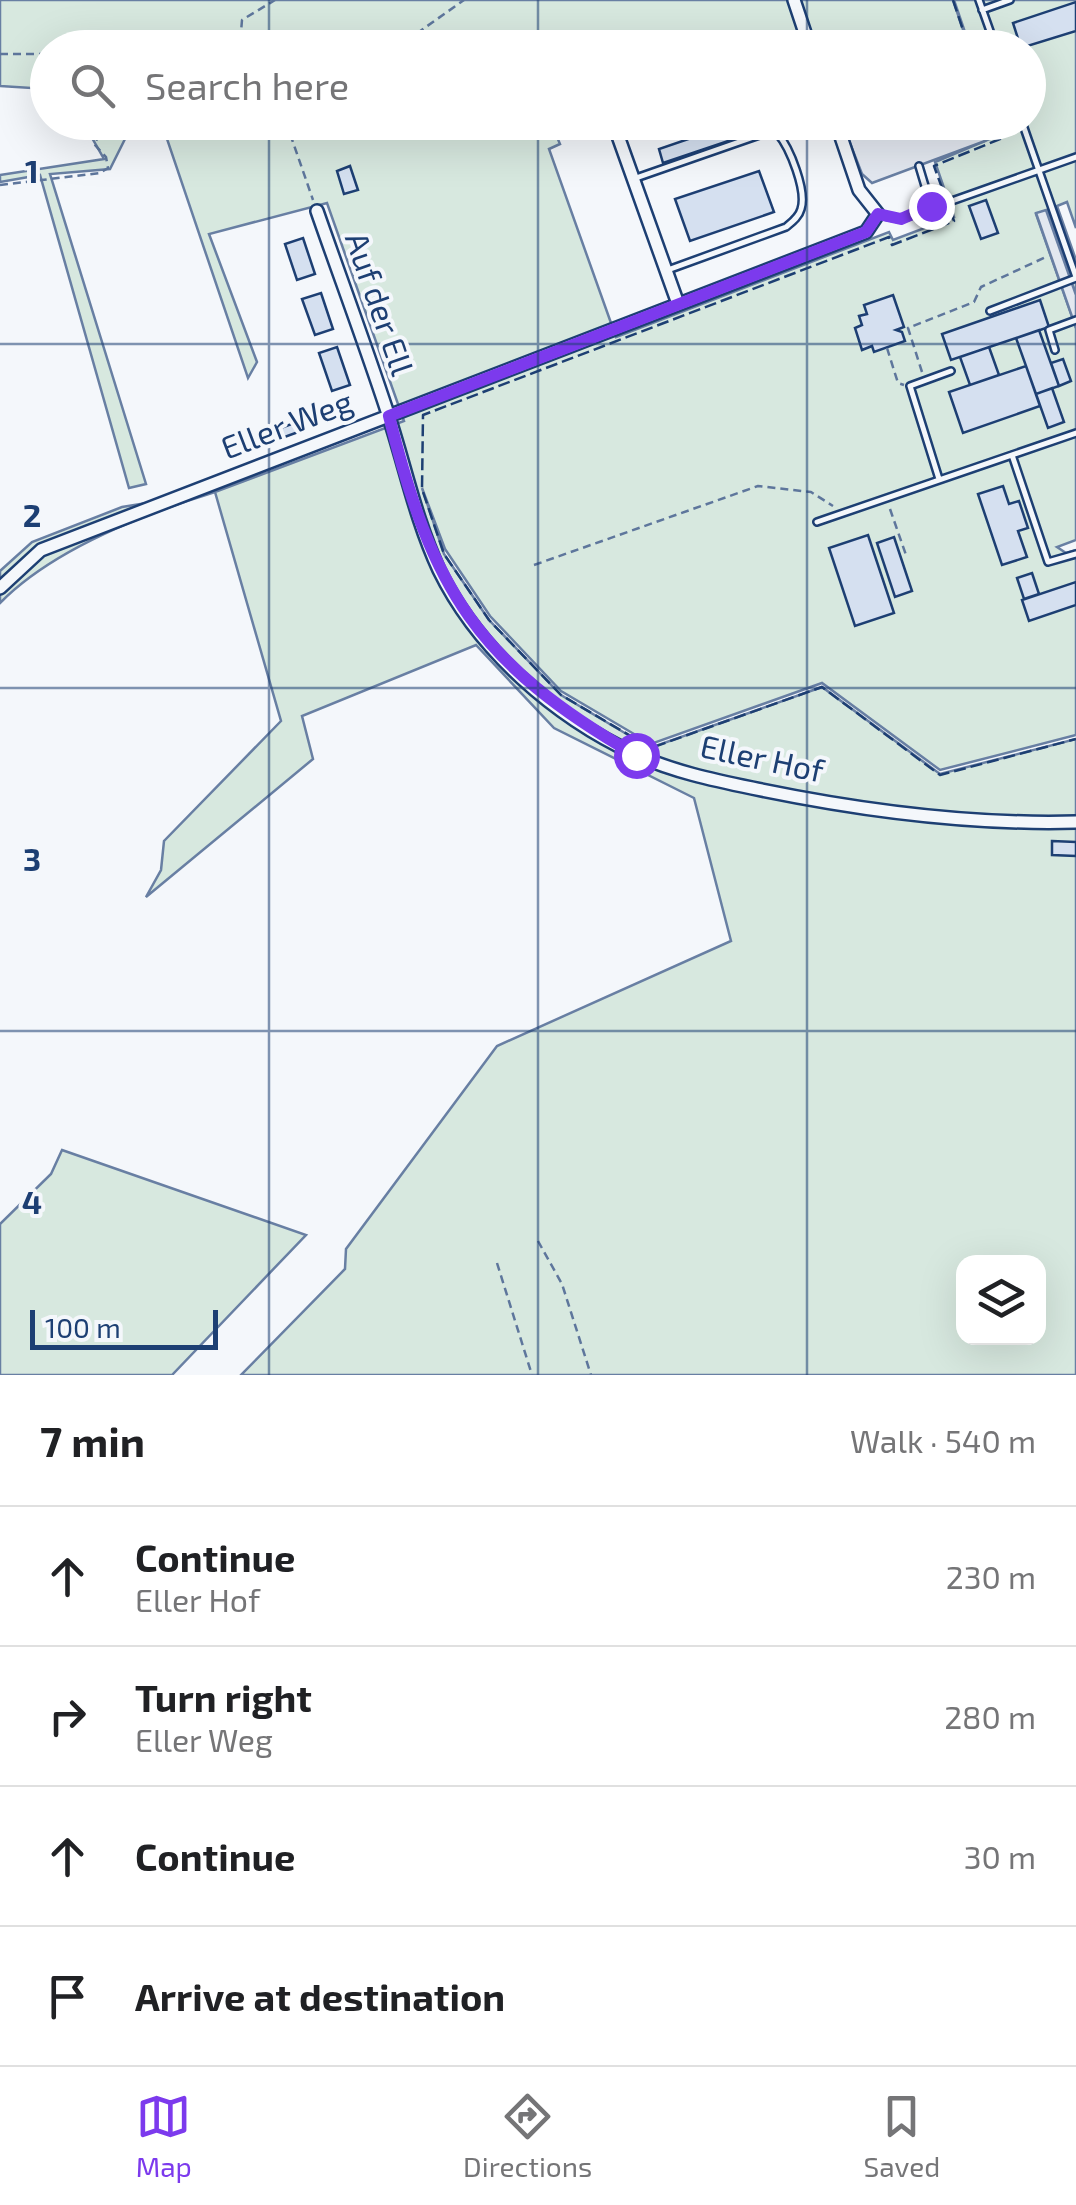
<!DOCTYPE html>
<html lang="en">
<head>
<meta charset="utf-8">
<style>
	body { margin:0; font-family:"Exo 2",sans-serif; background:#f2f2f2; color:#202124 }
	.controls { position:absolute; right:30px; bottom:30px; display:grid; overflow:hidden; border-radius:20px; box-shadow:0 10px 40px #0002 }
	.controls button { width:90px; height:90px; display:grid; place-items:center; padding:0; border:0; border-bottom:2px solid #e0e0e0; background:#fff; color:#202124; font:50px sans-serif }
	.scale { position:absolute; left:30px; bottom:25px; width:188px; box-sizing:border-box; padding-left:10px; border:5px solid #1d3f73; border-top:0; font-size:28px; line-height:35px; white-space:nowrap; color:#1d3f73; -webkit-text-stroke:8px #f4f7fb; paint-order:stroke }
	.stop { position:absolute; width:30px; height:30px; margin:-22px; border:8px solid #7c3aed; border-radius:50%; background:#fff }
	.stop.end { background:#7c3aed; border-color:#fff; box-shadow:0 2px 10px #0008 }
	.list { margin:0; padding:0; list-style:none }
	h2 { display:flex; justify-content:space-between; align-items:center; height:130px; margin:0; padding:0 40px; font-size:42px }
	h2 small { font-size:32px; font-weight:400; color:#757577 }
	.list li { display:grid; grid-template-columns:65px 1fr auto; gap:30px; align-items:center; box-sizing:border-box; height:140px; padding:0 40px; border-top:2px solid #e0e0e0 }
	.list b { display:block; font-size:38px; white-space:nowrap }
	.list p { margin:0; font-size:32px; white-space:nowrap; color:#757577 }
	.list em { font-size:32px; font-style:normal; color:#757577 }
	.icon { flex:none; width:55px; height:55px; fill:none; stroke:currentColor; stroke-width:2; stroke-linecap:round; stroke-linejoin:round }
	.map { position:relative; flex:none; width:1076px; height:1375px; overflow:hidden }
	.search { position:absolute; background:#fff; box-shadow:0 10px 40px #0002; left:30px; right:30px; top:30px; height:110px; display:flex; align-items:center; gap:25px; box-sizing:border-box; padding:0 35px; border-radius:55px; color:#757577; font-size:38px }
	.sheet { height:690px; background:#fff }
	nav { display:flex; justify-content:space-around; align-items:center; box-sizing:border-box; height:140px; border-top:2px solid #e0e0e0; background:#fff; font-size:28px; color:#757577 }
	nav a { display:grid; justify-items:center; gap:5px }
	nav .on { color:#7c3aed }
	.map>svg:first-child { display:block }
	.green { fill:#d7e8df; stroke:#687fa3; stroke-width:2.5; fill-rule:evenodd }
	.parking { fill:#e3e8f0; stroke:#687fa3; stroke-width:2.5 }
	.building { fill:#d5e0f0; stroke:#1d3f73; stroke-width:2.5 }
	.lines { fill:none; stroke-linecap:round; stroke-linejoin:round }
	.service-casing { stroke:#1d3f73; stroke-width:10 }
	.minor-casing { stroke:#1d3f73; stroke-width:16 }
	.path { stroke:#5e769c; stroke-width:2.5; stroke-dasharray:8 5; stroke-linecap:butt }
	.service { stroke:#f4f7fb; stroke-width:5 }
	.minor { stroke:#f4f7fb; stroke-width:11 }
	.fence { stroke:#1d3f73; stroke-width:2.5; stroke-dasharray:12 5; stroke-linecap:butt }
	.route { stroke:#7c3aed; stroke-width:12 }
	.grid { fill:none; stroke:#1d3f73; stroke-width:2.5; stroke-opacity:0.55 }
	.labels { text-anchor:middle; stroke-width:8; stroke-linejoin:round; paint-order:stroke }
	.street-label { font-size:32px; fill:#1d3f73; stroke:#f4f7fb }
	.grid-label { font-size:32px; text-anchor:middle; font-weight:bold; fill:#1d3f73; stroke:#f4f7fb; stroke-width:8; stroke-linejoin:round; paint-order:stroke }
</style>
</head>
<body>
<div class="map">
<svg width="1076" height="1375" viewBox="0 0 1076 1375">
	<rect width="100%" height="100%" fill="#f4f7fb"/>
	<!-- green -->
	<path class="green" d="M0,0H953L969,47L48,48L47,89L0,86Z
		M954,0H1076V228L1067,202L1057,206L1076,260V295L1047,210L1036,214L1076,328V540L1057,547L1066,553L1076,550V735L940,770L822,683L651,744L561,691L490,616L445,549L422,488L444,554L489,620L561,695L650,748L822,687L940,774L1076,739V1375H241L345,1269L346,1249L497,1046L731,941L694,798L554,728L476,645L302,716L313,759L146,897L161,870L164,841L281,721L215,492C144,514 53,549 0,603V571L32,542L122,507L215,492L404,421L327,203L209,234L257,362L248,378L162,124L126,137L110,169L50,174L146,484L129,488L40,175L0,182V175L104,159L91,136L100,123H551L560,144L549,149L616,337L889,232L893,240L954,217L935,162L999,135L996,123L1028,122V48L970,47ZM964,1262H1038V1338H964Z
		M62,1150L306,1235L172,1375H0V1224L51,1174Z"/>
	<!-- parking -->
	<path class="parking" d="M978,122L985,141L872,183L862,174L848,138L890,123Z
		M1046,210L1076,295V328L1036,213Z"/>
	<!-- building -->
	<path class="building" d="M1076,2V31L1021,48L1013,23Z
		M738,122H749L752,133L663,163L659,149Z
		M350,166L358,190L344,194L337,171Z
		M759,171L774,212L690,241L675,199Z
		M986,200L998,233L981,239L969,206Z
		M303,238L315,274L297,280L285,244Z
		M321,293L333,329L315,335L302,299Z
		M893,295L904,327L896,330L902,332L905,341L874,352L872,346L862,350L855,328L862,325L859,316L867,314L864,305Z
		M1040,300L1049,327L951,360L942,334Z
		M1039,330L1059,386L1036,394L1016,338Z
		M337,347L350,385L332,391L319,353Z
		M989,347L999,375L970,385L960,357Z
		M1063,359L1071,381L1059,386L1051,363Z
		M1026,366L1040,406L963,433L949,392Z
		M1052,388L1064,422L1048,428L1036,394Z
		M297,422L301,431L271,442L267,433Z
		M1003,486L1009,504L1019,501L1028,528L1018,531L1027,557L1002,565L978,494Z
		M868,535L894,613L855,626L829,548Z
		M894,537L912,591L895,597L877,543Z
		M1032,573L1039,594L1024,599L1017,578Z
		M1076,582V605L1029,621L1022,600Z
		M1052,841L1076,842V856L1052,855Z"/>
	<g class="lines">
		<!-- service casing -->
		<g class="service-casing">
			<path id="service" d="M979,0L996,48
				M982,10L1010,0
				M1022,122L1076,277
				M919,166L931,206
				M636,178L765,133L778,134C790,148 807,191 801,209C799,217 792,222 786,227L665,271
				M880,215L901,219L1076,157
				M990,311L1076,278
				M1055,350L1049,330L1076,320
				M1012,455L1048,562L1076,554
				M939,479L910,386L951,371
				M817,522L1076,433"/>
		</g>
		<!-- minor casing -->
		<g class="minor-casing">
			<path id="minor" d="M794,0L810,48
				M613,122L677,301
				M317,211C340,277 365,344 387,411C405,465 415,518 439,570C478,650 555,717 635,754C671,771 713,780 752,788C857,810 968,825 1076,822
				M0,588L41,550L866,232L878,214L859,190L836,122"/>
		</g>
		<!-- path -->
		<path class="path" d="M227,48L241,32L242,20L275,0
			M367,48L416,34L464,0
			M0,54H48
			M286,122L313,200
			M0,185L100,173L108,168L106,157L94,144L99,136L120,122
			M887,348L898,383L904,385
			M922,372L908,328L974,302L981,287L1048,256
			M890,509L906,555
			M534,565L758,486L811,492L833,506
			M538,1241L562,1284L591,1375
			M497,1263L532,1375"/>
		<!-- service -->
		<use href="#service" class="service"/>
		<!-- minor -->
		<use href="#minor" class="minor"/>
		<!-- fence -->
		<path class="fence" d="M953,0L969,48
			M994,122L1000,139L934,166L954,221L892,245L889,237L423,415L422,489L444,554L489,620L561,695L651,748L822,687L940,775L1076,739"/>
	</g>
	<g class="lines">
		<!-- route -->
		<path class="route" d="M636,755C478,664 432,590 389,416L866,232L878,214L901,219L931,206"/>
	</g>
	<!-- grid -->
	<path class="grid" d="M269,0V48M538,0V48M807,0V48M269,122V1375M538,122V1375M807,122V1375M0,344H1076M0,688H1076M0,1031H1076"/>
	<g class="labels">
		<!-- street labels -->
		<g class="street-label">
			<text transform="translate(379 304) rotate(71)" y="11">Auf der Ell</text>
			<text transform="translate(287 425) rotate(-21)" y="11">Eller Weg</text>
			<text transform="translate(762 759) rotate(12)" y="11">Eller Hof</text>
		</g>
	</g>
	<g class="grid-label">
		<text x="32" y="183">1</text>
		<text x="32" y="527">2</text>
		<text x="32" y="871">3</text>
		<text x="32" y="1214">4</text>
	</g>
</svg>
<div class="controls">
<button><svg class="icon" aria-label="layers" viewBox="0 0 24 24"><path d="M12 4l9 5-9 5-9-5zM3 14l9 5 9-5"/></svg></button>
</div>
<div class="scale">100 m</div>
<div class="stop" style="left:636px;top:755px"></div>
<div class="stop end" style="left:931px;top:206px"></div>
<div class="search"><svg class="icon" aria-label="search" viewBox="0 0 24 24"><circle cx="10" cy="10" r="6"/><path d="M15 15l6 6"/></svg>Search here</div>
</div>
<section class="sheet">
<h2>7 min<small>Walk · 540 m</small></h2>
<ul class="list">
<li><svg class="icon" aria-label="ahead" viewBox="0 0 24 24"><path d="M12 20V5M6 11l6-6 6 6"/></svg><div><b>Continue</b><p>Eller Hof</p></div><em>230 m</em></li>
<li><svg class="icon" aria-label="right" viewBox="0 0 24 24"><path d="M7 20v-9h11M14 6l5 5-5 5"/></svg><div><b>Turn right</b><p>Eller Weg</p></div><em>280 m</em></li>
<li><svg class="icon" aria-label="ahead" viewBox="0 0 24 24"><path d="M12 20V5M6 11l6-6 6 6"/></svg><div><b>Continue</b></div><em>30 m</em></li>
<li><svg class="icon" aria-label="arrive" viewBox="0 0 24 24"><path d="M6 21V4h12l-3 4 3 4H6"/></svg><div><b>Arrive at destination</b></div></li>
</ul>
</section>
<nav>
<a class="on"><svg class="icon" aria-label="map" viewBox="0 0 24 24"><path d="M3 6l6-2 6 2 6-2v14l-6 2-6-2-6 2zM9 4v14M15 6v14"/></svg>Map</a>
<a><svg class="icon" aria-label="directions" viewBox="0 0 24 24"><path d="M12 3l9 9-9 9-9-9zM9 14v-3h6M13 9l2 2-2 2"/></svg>Directions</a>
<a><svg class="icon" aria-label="saved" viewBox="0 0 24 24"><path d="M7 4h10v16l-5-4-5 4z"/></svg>Saved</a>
</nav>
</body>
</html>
